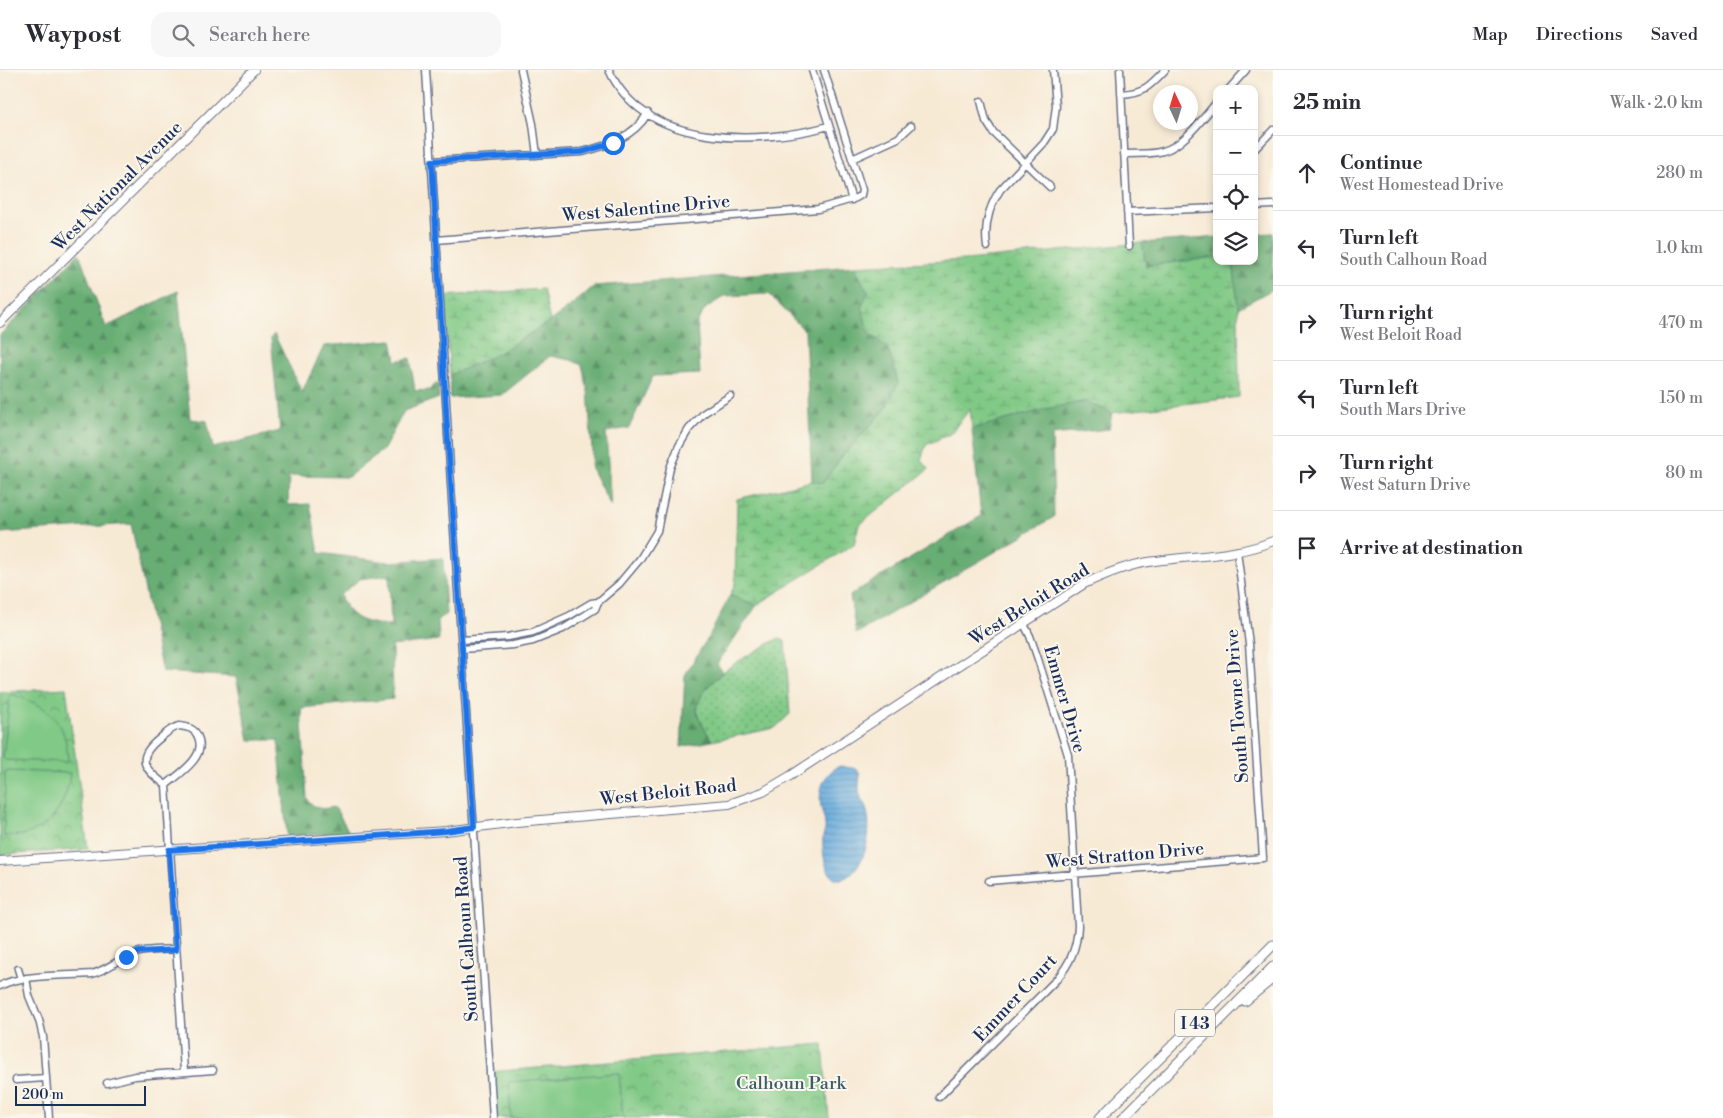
<!DOCTYPE html>
<html lang="en">
<head>
<meta charset="utf-8">
<style>
	body { margin:0; font-family:"Libre Bodoni",serif; background:#f7f7f7; color:#2b2b33 }
	.controls { position:absolute; right:15px; top:15px; display:grid; overflow:hidden; border-radius:10px; box-shadow:0 2px 8px #0003 }
	.controls button { width:45px; height:45px; display:grid; place-items:center; padding:0; border:0; border-bottom:1px solid #e1e1e2; background:#fff; color:#2b2b33; font:25px sans-serif }
	.compass { position:absolute; left:1153px; top:15px; width:45px; height:45px; border-radius:50%; background:#fff; box-shadow:0 2px 8px #0003; rotate:356deg }
	.scale { position:absolute; left:15px; bottom:12px; width:131px; box-sizing:border-box; padding-left:5px; border:2px solid #1b2f5e; border-top:0; font-size:14px; line-height:18px; white-space:nowrap; color:#1b2f5e; -webkit-text-stroke:4px #fbf7ec; paint-order:stroke }
	.stop { position:absolute; width:15px; height:15px; margin:-11px; border:4px solid #1a73e8; border-radius:50%; background:#fff }
	.stop.end { background:#1a73e8; border-color:#fff; box-shadow:0 1px 5px #0008 }
	.list { margin:0; padding:0; list-style:none }
	h2 { display:flex; justify-content:space-between; align-items:center; height:65px; margin:0; padding:0 20px; font-size:21px }
	h2 small { font-size:16px; font-weight:400; color:#7c7c81 }
	.list li { display:grid; grid-template-columns:32px 1fr auto; gap:15px; align-items:center; box-sizing:border-box; height:75px; padding:0 20px; border-top:1px solid #e1e1e2 }
	.list b { display:block; font-size:19px; white-space:nowrap }
	.list p { margin:0; font-size:16px; white-space:nowrap; color:#7c7c81 }
	.list em { font-size:16px; font-style:normal; color:#7c7c81 }
	.icon { flex:none; width:28px; height:28px; fill:none; stroke:currentColor; stroke-width:2; stroke-linecap:round; stroke-linejoin:round }
	.map { position:relative; flex:none; width:1273px; height:1048px; overflow:hidden }
	header { display:flex; align-items:center; gap:30px; box-sizing:border-box; height:70px; padding:0 25px; background:#fff; border-bottom:1px solid #e1e1e2 }
	header strong { font-size:24px }
	nav { display:flex; gap:28px; margin-inline-start:auto; font-size:18px }
	.search { width:350px; height:45px; background:#f7f7f7; display:flex; align-items:center; gap:12px; box-sizing:border-box; padding:0 18px; border-radius:15px; color:#7c7c81; font-size:19px }
	main { display:flex }
	aside { flex:1; background:#fff }
	.map>svg:first-child { display:block }
	.grass { fill:url(#grass-dots); stroke:#4e7c72 }
	.forest { fill:url(#forest-firs); stroke:#426e68; fill-rule:evenodd }
	.wetland { fill:url(#wetland-marsh); stroke:#4e7c72 }
	.park { fill:url(#park-crowns); stroke:#4e7c72 }
	.garden { fill:#81c986; stroke:#4e7c72 }
	.water { fill:url(#water-rules); stroke:#416c9d }
	.lines { fill:none; stroke-linecap:round; stroke-linejoin:round }
	.minor-casing { stroke:#687088; stroke-width:9 }
	.major-casing { stroke:#687088; stroke-width:10 }
	.highway-casing { stroke:#687088; stroke-width:11 }
	.minor { stroke:#fff; stroke-width:6 }
	.major { stroke:#fff; stroke-width:8 }
	.highway { stroke:#fff; stroke-width:9 }
	.route { stroke:#1a73e8; stroke-width:6 }
	.labels { text-anchor:middle; stroke-width:4; stroke-linejoin:round; paint-order:stroke }
	.shield { fill:#fbf7ec; stroke:#5e6b89; stroke-width:1 }
	.shield-label { font-size:16px; font-weight:bold; fill:#1b2f5e }
	.street-label { font-size:18px; fill:#1b2f5e; stroke:#fbf7ec }
	.park-label { font-size:18px; fill:#3a5d6a; stroke:#fbf7ec }
</style>
</head>
<body>
<header>
<strong>Waypost</strong>
<div class="search"><svg class="icon" aria-label="search" viewBox="0 0 24 24"><circle cx="10" cy="10" r="6"/><path d="M15 15l6 6"/></svg>Search here</div>
<nav><a>Map</a><a>Directions</a><a>Saved</a></nav>
</header>
<main>
<div class="map">
<svg width="1273" height="1048" viewBox="0 0 1273 1048">
	<defs>
		<pattern id="grass-dots" width="8" height="8" patternUnits="userSpaceOnUse" patternTransform="scale(1.25)"><rect width="8" height="8" fill="#81c986"/><path d="M2 2h.1M6 6h.1" fill="none" stroke="#69a471" stroke-width="1.8" stroke-linecap="round"/></pattern>
		<pattern id="forest-firs" width="22" height="20" patternUnits="userSpaceOnUse" patternTransform="scale(1.25)"><rect width="22" height="20" fill="#68ad73"/><path d="M5 1l3.5 6h-7zM16 11l3.5 6h-7z" fill="#558d62"/></pattern>
		<pattern id="wetland-marsh" width="20" height="14" patternUnits="userSpaceOnUse" patternTransform="scale(1.25)"><rect width="20" height="14" fill="#81c986"/><path d="M1 5h8M5 5V1M11 12h8M15 12V8" fill="none" stroke="#69a471"/></pattern>
		<pattern id="park-crowns" width="20" height="18" patternUnits="userSpaceOnUse" patternTransform="scale(1.25)"><rect width="20" height="18" fill="#81c986"/><path d="M2 6a3 3 0 1 1 6 0M12 15a3 3 0 1 1 6 0" fill="none" stroke="#69a471"/></pattern>
		<pattern id="water-rules" width="6" height="5" patternUnits="userSpaceOnUse" patternTransform="scale(1.25)"><rect width="6" height="5" fill="#67aadc"/><path d="M0 2.5h6" fill="none" stroke="#548bb6"/></pattern>
	</defs>
	<rect width="100%" height="100%" fill="#fbf7ec"/>
	<filter id="ink" filterUnits="userSpaceOnUse"><feTurbulence type="fractalNoise" baseFrequency=".02" numOctaves="2"/><feDisplacementMap in="SourceGraphic" scale="10" xChannelSelector="R" yChannelSelector="G"/><feConvolveMatrix kernelMatrix="1 2 1 2 8 2 1 2 1" color-interpolation-filters="sRGB"/></filter>
	<filter id="wash" filterUnits="userSpaceOnUse"><feTurbulence type="fractalNoise" baseFrequency=".0096" numOctaves="4" result="noise"/><feDisplacementMap in="SourceGraphic" scale="20" xChannelSelector="R" yChannelSelector="G"/><feGaussianBlur stdDeviation="1.12" result="paint"/><feColorMatrix in="noise" values="0 0 0 0 0 0 0 0 0 0 0 0 0 0 0 0 0 1.4 0 .05"/><feComposite in="paint" operator="in"/></filter>
	<g filter="url(#wash)">
		<rect width="100%" height="100%" fill="#f7ead5"/>
		<!-- grass -->
		<path class="grass" d="M779,568L785,571L790,644L775,658L712,671C708,664 698,650 697,643C694,610 755,582 779,568Z"/>
		<!-- forest -->
		<path class="forest" d="M1273,163V219L1238,238L1233,191H1254V164Z
			M1217,167V187L1146,196L1142,173Z
			M79,183L106,257L178,221L190,349L207,351L213,378L280,361L271,268L274,264L302,322L324,276L392,270L396,291L410,288L415,321L429,320L438,312L439,328L404,341L384,379L348,407L289,406L288,435L310,434L319,483L389,492L443,488L446,544L438,549L439,570L392,576L393,629L301,638L307,728C313,739 322,740 333,737L336,739L349,762L287,766L278,670H249L236,607L162,602L131,454L0,463V265ZM389,505L391,556C364,552 351,552 340,525L360,509Z
			M854,196L868,222V262L887,277L895,300L898,313L885,340L844,384L823,413L812,411L805,261L769,224L725,226L706,238L697,252L700,304L653,306L629,358L606,362L611,437L591,398L592,381L588,320L582,295L571,290L550,286L502,325L450,328V305C504,281 550,256 594,216Z
			M1085,331L1112,343L1109,359L1052,365L1054,447L856,564L850,525L981,446L972,359L1045,339Z
			M730,525L757,535L717,594L723,602C712,612 693,629 698,646C701,654 708,663 712,671L681,677L685,605L712,561Z"/>
		<!-- wetland -->
		<path class="wetland" d="M1142,173L1146,196L1217,187V191H1233L1238,238L1239,327L1112,343L1085,331L1045,339L972,359L970,339L950,364L926,375L921,390L929,399L859,455L854,474L757,535L730,525L735,514L737,429L812,411L823,413L844,384L885,340L898,313L895,300L887,277L868,262L862,236L868,222L854,196L966,190Z
			M543,219L550,251L497,284L450,305L444,226Z"/>
		<!-- park -->
		<path class="park" d="M66,618L88,779L0,785V622Z
			M823,974L829,1048H493L489,1002Z"/>
		<!-- garden -->
		<path class="garden" d="M10,624C49,635 67,650 68,692L5,690L3,688Z
			M8,701L70,703C67,732 54,757 23,765C17,766 10,765 4,766L5,704Z
			M619,1003L623,1048H511L509,1012Z"/>
		<!-- water -->
		<path class="water" d="M840,696L857,699L860,705C859,713 858,720 861,728C862,731 865,734 866,738C872,756 868,785 855,799C851,804 846,809 839,809C824,808 822,778 823,766C824,763 826,759 825,755C825,749 822,743 821,737C818,719 824,703 840,696Z"/>
	</g>
	<g filter="url(#ink)">
		<g class="lines">
			<!-- minor casing -->
			<g class="minor-casing">
				<path id="minor" d="M426,0L452,431L493,1048
					M521,0L533,54L537,85
					M609,0C645,79 758,75 829,56
					M812,0L852,130
					M1120,0L1129,176
					M1229,19L1246,0
					M1121,24C1144,23 1150,16 1165,0
					M981,31L986,51L993,62L1050,117
					M1254,80L1273,60
					M1124,84C1137,83 1151,85 1163,81C1183,76 1203,48 1217,32
					M852,89L898,68L911,56
					M432,91L582,82C607,76 634,67 648,43
					M1254,136L1273,135
					M1127,142L1217,138
					M436,170L818,139L856,128L861,125L862,120L824,0
					M987,177C984,156 988,138 1000,120L1044,73L1053,59L1056,36L1053,0
					M461,570L508,567L533,562L569,546L591,533L598,532
					M462,579L513,575L533,571L563,559L595,539L598,532L619,514L640,489L657,461L670,398L679,376L689,359L704,343L730,326
					M179,656C187,657 195,658 198,667C207,687 179,704 166,715C145,700 134,689 159,669C165,664 171,658 179,656Z
					M166,715L184,1002
					M989,811L1263,788L1249,574L1237,481
					M18,899L21,909
					M26,908L29,926L39,950L43,967L49,1048
					M0,916C19,904 68,906 92,904C106,900 115,892 128,886C142,879 160,880 176,879
					M16,1010L46,1008
					M107,1013L135,1006L213,1000
					M939,1027L1056,910C1070,894 1077,878 1078,856L1068,685L1038,589L1030,566L1024,554"/>
			</g>
			<!-- major casing -->
			<g class="major-casing">
				<path id="major" d="M0,253L254,0
					M0,791L446,761L517,752L729,734L763,722L790,706L1084,514C1103,505 1122,497 1143,493C1186,485 1232,488 1273,471"/>
			</g>
			<!-- highway casing -->
			<g class="highway-casing">
				<path id="highway" d="M1245,931L1273,908
					M1100,1048L1273,875
					M1123,1048L1273,897"/>
			</g>
			<!-- minor -->
			<use href="#minor" class="minor"/>
			<!-- major -->
			<use href="#major" class="major"/>
			<!-- highway -->
			<use href="#highway" class="highway"/>
		</g>
	</g>
	<g class="lines" filter="url(#ink)">
		<!-- route -->
		<path class="route" d="M126,887L139,882L176,880L169,780L349,768L446,761L474,757L447,356L432,91L582,82L613,73"/>
	</g>
	<g class="labels">
		<!-- shield labels -->
		<rect class="shield" x="1175" y="939.5" width="40" height="27" rx="4"/>
		<g class="shield-label">
			<text x="1195" y="959">I 43</text>
		</g>
		<!-- street labels -->
		<g class="street-label">
			<text transform="translate(117 116) rotate(-45)" y="6">West National Avenue</text>
			<text transform="translate(646 138) rotate(-5)" y="6">West Salentine Drive</text>
			<text transform="translate(1029 534) rotate(-32)" y="6">West Beloit Road</text>
			<text transform="translate(1065 629) rotate(74)" y="6">Emmer Drive</text>
			<text transform="translate(1237 636) rotate(-94)" y="6">South Towne Drive</text>
			<text transform="translate(668 722) rotate(-6)" y="6">West Beloit Road</text>
			<text transform="translate(1125 785) rotate(-5)" y="6">West Stratton Drive</text>
			<text transform="translate(466 869) rotate(-94)" y="6">South Calhoun Road</text>
			<text transform="translate(1015 928) rotate(-47)" y="6">Emmer Court</text>
		</g>
		<!-- park labels -->
		<g class="park-label">
			<text x="791" y="1019">Calhoun Park</text>
		</g>
	</g>
</svg>
<div class="controls">
<button>+</button>
<button>−</button>
<button><svg class="icon" aria-label="locate" viewBox="0 0 24 24"><circle cx="12" cy="12" r="6"/><path d="M12 2v4M12 18v4M2 12h4M18 12h4"/></svg></button>
<button><svg class="icon" aria-label="layers" viewBox="0 0 24 24"><path d="M12 4l9 5-9 5-9-5zM3 14l9 5 9-5"/></svg></button>
</div>
<svg class="compass" viewBox="-18 -18 36 36"><path d="M0-13l5 13h-10z" fill="#e53935"/><path d="M0 13l5-13h-10z" fill="#7c7c81"/></svg>
<div class="scale">200 m</div>
<div class="stop" style="left:613px;top:73px"></div>
<div class="stop end" style="left:126px;top:887px"></div>
</div>
<aside>
<h2>25 min<small>Walk · 2.0 km</small></h2>
<ul class="list">
<li><svg class="icon" aria-label="ahead" viewBox="0 0 24 24"><path d="M12 20V5M6 11l6-6 6 6"/></svg><div><b>Continue</b><p>West Homestead Drive</p></div><em>280 m</em></li>
<li><svg class="icon" aria-label="left" viewBox="0 0 24 24"><path d="M17 20v-9H6M10 6l-5 5 5 5"/></svg><div><b>Turn left</b><p>South Calhoun Road</p></div><em>1.0 km</em></li>
<li><svg class="icon" aria-label="right" viewBox="0 0 24 24"><path d="M7 20v-9h11M14 6l5 5-5 5"/></svg><div><b>Turn right</b><p>West Beloit Road</p></div><em>470 m</em></li>
<li><svg class="icon" aria-label="left" viewBox="0 0 24 24"><path d="M17 20v-9H6M10 6l-5 5 5 5"/></svg><div><b>Turn left</b><p>South Mars Drive</p></div><em>150 m</em></li>
<li><svg class="icon" aria-label="right" viewBox="0 0 24 24"><path d="M7 20v-9h11M14 6l5 5-5 5"/></svg><div><b>Turn right</b><p>West Saturn Drive</p></div><em>80 m</em></li>
<li><svg class="icon" aria-label="arrive" viewBox="0 0 24 24"><path d="M6 21V4h12l-3 4 3 4H6"/></svg><div><b>Arrive at destination</b></div></li>
</ul>
</aside>
</main>
</body>
</html>
